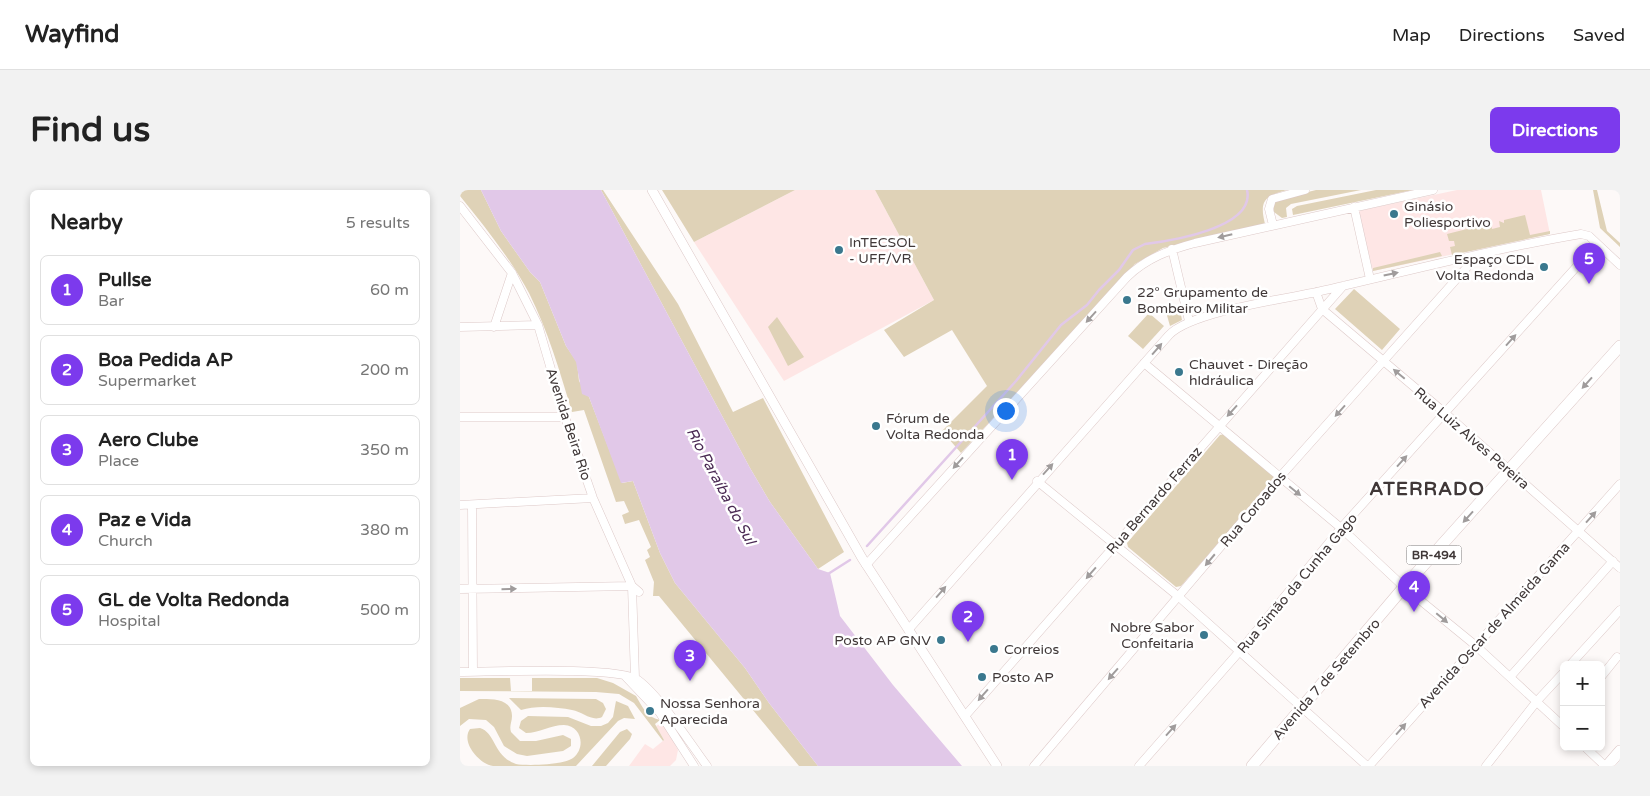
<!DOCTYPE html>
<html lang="en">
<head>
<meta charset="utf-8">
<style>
	body { margin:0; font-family:"Varela Round",sans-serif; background:#f2f2f2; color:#222 }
	.controls { position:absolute; right:15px; bottom:15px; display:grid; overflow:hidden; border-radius:8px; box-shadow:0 2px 8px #0003 }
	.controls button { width:45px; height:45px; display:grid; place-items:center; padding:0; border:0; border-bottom:1px solid #e0e0e0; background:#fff; color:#222; font:25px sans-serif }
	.you { position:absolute; left:545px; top:220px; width:18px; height:18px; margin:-12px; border:4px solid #fff; border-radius:50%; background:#1a73e8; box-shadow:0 0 0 8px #1a73e833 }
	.badge { display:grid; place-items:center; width:32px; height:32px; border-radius:50%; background:#7c3aed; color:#fff; font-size:16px; font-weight:700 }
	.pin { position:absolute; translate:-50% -41px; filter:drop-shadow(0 1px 2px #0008) }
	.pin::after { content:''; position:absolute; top:26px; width:18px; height:15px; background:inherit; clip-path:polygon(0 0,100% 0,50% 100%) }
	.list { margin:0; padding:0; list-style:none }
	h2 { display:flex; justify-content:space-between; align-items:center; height:65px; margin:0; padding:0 20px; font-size:21px }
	h2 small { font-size:16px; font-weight:400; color:#767676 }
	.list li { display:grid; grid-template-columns:32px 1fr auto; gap:15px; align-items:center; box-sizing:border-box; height:70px; margin:0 10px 10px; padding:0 10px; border:1px solid #e0e0e0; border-radius:8px }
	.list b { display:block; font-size:19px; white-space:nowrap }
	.list p { margin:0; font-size:16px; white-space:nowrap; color:#767676 }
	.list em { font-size:16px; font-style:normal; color:#767676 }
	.map { position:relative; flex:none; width:1160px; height:576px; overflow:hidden; border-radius:8px }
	header { display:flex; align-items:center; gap:30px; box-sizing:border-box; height:70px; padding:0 25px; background:#fff; border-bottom:1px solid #e0e0e0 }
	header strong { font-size:24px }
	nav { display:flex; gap:28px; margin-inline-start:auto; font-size:18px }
	.intro { display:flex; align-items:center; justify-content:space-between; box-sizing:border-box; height:120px; padding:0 30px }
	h1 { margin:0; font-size:35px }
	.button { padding:12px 22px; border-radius:8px; background:#7c3aed; color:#fff; font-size:18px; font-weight:700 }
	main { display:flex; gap:30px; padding:0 30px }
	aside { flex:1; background:#fff; border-radius:8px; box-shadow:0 2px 8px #0003 }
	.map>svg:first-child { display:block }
	.built { fill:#fee6e5 }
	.green { fill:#dfd2b7 }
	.water { fill:#e1c8e8 }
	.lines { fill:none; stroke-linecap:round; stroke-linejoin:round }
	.stream { stroke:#e1c8e8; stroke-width:2.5 }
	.minor-casing { stroke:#ddc9c8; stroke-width:9 }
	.tertiary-casing { stroke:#ddc9c8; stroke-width:10 }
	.primary-casing { stroke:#ddc9c8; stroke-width:12 }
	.minor { stroke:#fff; stroke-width:8 }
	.tertiary { stroke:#fff; stroke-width:9 }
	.primary { stroke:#fff; stroke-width:11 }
	.oneway { fill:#a09c9c }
	.poi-dot { fill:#3a788e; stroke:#fff; stroke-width:2 }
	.labels { text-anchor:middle; stroke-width:5; stroke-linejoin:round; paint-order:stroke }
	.shield { fill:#fff; stroke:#797474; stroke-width:1 }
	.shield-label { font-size:12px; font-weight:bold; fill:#403838 }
	.poi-label { font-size:14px; fill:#403838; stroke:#fff; text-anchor:start }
	.street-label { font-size:14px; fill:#403838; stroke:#fff }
	.water-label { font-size:15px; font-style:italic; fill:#4b2a54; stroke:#fff }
	.district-label { font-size:19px; font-weight:bold; letter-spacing:1px; fill:#403838; stroke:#fff }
</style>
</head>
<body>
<header>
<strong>Wayfind</strong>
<nav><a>Map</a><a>Directions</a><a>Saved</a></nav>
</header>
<div class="intro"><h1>Find us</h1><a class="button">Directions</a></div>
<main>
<aside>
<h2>Nearby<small>5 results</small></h2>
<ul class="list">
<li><span class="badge">1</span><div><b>Pullse</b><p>Bar</p></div><em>60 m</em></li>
<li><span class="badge">2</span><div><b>Boa Pedida AP</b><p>Supermarket</p></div><em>200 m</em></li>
<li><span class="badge">3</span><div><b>Aero Clube</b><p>Place</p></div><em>350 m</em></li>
<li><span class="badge">4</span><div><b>Paz e Vida</b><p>Church</p></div><em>380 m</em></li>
<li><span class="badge">5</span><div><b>GL de Volta Redonda</b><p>Hospital</p></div><em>500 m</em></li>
</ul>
</aside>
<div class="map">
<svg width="1160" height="576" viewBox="0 0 1160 576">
	<rect width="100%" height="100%" fill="#fdf9f8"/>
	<!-- built -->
	<path class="built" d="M335,0H415L474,110L324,191L234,52Z
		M997,0H1081L1090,44L913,81L898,21Z
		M203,532L218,560L216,570L210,576H169L185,554L193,559L204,550L196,536Z"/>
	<!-- green -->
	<path class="green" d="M0,0H21L41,41L70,82L80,92L106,156L117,172L119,191L129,207L162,293L173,291L200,363L215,393L285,478L309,513L358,576H339L199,406H193L194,392L185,370L190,367L187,360L191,357L179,330L165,334L162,325L169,322L164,311L156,312L124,220L112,222C100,182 88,141 69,103C50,68 25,37 0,6Z
		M141,0H143L218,114L273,222L303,208L384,362L358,379L310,312L290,278Z
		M202,0H335L234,52Z
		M415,0H827C805,6 799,10 805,34L703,58L675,74L501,263L482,241L527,196L492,140L444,167L424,140L474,110Z
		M856,0H901L831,14L826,18L827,27L822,28L814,22V12L820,9Z
		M916,0H953L833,25L832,19L837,16Z
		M1133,0H1137L1147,41L1160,53V57L1140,38Z
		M1065,25L1070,45L1090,41V44L992,65L990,57L995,56L994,51H989L987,44L1031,33L1032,39L1040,37L1039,31L1044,33V30Z
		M980,62L982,66L913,81V78Z
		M894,99L940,139L922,160L875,119Z
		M719,115L722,130L710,136L706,122L707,118Z
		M689,123L704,136L683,159L668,146Z
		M317,127L344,167L328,176L308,137Z
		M765,244L814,286L813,290L721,396L716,397L668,357L667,353L760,245Z
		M0,488H50L51,501H72V488H137L153,493L176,506C182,517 188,528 200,530L195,534L204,550L203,551L174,513L159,504L136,502L0,501Z
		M49,508L136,509L143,513L146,519L142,527C132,532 123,522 112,520C97,517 76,515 61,520Z
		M19,509C31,509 52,508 52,526C52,532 49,536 51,542L60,551H76L103,545L111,549V556L103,561L67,566L57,564L44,556L34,537L26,530L9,529L0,536V518Z
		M156,511L168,516L175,529L164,528L158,531L116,576C89,576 60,576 33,576C21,575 0,553 10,539L20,538C36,543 33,566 56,574C67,576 104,575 113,568C126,558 122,536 104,535C91,535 79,543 66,543L59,538L61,531L68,526L108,527L131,536H141L148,533L153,527Z
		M167,539L172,544L170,549L146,576H132L160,542Z"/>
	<!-- water -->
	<path class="water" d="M21,0H141L290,278L310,312L358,379L370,383L380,426L433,495L502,576H358L309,513L285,478L215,393L200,363L173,291L161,293L129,207L122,204L116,172L106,156L80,92L70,82L41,41Z"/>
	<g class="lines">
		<!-- stream -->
		<path class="stream" d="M407,356L556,191L601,135L627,115L639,100L659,80L673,60L685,54C710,51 796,38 787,0
			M368,384L390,370"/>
		<!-- minor casing -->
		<g class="minor-casing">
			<path id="minor" d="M0,16L52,83L78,135L105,227L133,308L172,396L175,488
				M894,17L910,89
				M813,35L809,19L812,9L845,0
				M712,59L729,131
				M856,102L862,119L985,223L1160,378
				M0,137L78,135
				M34,137L52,83
				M684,173L881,338L944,397L1015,455L1104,537
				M0,227H105
				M577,291L719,407L907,576
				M0,315L133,308
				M12,315L13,482
				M406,375L667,87C687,68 709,60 735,53L973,0
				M0,399L172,396L179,402
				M449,439L709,145C731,122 823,109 857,102C945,82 1032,59 1121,44L1129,46L1160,75
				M1110,475L1160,420
				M0,482C30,482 159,476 178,490C200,506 230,553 247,576
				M165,486L200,523L234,576
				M1050,487L1153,371
				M1141,487L1157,467
				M505,526L883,96
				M1125,557L1145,576
				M574,576L819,288L1017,66
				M679,576L779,462L881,338L1137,54
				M909,576L1160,294
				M1026,576L1077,511L1104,482"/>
		</g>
		<!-- tertiary casing -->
		<g class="tertiary-casing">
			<path id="tertiary" d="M192,0L402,368L537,576"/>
		</g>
		<!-- primary casing -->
		<g class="primary-casing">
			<path id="primary" d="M792,576L944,397L1160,156
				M1147,576L1160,561"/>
		</g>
		<!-- minor -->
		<use href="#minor" class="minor"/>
		<!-- tertiary -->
		<use href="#tertiary" class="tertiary"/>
		<!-- primary -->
		<use href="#primary" class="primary"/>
	</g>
	<!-- one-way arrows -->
	<defs><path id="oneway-solid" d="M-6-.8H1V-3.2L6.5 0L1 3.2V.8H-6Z" transform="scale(1.25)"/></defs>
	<g class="oneway">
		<use href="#oneway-solid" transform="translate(765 46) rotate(167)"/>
		<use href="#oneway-solid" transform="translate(931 84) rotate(-12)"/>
		<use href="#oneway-solid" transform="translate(631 127) rotate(132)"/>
		<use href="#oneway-solid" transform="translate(1051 150) rotate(-48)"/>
		<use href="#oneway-solid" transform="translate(697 159) rotate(-49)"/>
		<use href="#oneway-solid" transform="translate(939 184) rotate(-140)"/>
		<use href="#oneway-solid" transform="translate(1127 193) rotate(132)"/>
		<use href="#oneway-solid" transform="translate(772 221) rotate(132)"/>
		<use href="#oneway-solid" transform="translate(880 221) rotate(132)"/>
		<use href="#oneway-solid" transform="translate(942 271) rotate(-48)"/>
		<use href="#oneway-solid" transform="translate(498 273) rotate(132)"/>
		<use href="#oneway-solid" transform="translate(588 279) rotate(-48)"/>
		<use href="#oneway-solid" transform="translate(835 301) rotate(39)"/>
		<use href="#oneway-solid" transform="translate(1008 327) rotate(132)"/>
		<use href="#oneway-solid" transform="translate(1131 327) rotate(-48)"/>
		<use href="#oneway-solid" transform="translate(750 370) rotate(130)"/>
		<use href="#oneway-solid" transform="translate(631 383) rotate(131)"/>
		<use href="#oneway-solid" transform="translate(49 399) rotate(-1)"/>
		<use href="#oneway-solid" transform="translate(481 402) rotate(-49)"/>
		<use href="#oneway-solid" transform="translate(982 428) rotate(40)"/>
		<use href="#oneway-solid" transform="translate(653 484) rotate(131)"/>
		<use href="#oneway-solid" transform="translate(523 505) rotate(131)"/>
		<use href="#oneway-solid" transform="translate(941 539) rotate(-49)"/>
		<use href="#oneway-solid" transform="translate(711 540) rotate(-48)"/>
	</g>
	<!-- markers -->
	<g class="poi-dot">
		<circle cx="934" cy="24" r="5"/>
		<circle cx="379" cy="60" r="5"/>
		<circle cx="1084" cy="77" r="5"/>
		<circle cx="667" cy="110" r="5"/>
		<circle cx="719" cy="182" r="5"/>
		<circle cx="416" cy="236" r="5"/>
		<circle cx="744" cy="445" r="5"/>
		<circle cx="481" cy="450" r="5"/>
		<circle cx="534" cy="459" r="5"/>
		<circle cx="522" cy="487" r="5"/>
		<circle cx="190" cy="521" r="5"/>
	</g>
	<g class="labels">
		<!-- shield labels -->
		<rect class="shield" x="946.5" y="355.5" width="55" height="19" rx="4"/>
		<g class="shield-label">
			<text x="974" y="369">BR-494</text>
		</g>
		<!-- poi labels -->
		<g class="poi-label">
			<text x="944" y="21">Ginásio<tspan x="944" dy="16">Poliesportivo</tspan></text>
			<text x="389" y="57">InTECSOL<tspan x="389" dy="16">- UFF/VR</tspan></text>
			<text x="1074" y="74" text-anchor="end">Espaço CDL<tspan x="1074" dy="16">Volta Redonda</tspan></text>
			<text x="677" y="107">22° Grupamento de<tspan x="677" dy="16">Bombeiro Militar</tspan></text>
			<text x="729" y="179">Chauvet - Direção<tspan x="729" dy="16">hIdráulica</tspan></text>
			<text x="426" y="233">Fórum de<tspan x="426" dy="16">Volta Redonda</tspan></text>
			<text x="734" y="442" text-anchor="end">Nobre Sabor<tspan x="734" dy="16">Confeitaria</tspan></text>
			<text x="471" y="455" text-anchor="end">Posto AP GNV</text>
			<text x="544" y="464">Correios</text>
			<text x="532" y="492">Posto AP</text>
			<text x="200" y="518">Nossa Senhora<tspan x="200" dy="16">Aparecida</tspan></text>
		</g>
		<!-- street labels -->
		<g class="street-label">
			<text transform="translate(109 234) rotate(72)" y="5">Avenida Beira Rio</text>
			<text transform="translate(1012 248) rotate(41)" y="5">Rua Luiz Alves Pereira</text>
			<text transform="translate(694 310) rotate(-49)" y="5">Rua Bernardo Ferraz</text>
			<text transform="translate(793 319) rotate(-50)" y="5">Rua Coroados</text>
			<text transform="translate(837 393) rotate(-50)" y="5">Rua Simão da Cunha Gago</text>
			<text transform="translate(1034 435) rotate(-48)" y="5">Avenida Oscar de Almeida Gama</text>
			<text transform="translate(866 489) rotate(-49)" y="5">Avenida 7 de Setembro</text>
		</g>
		<!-- water labels -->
		<g class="water-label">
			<text transform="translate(261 296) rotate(62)" y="5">Rio Paraíba do Sul</text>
		</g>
		<!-- district labels -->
		<g class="district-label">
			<text x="967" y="305">ATERRADO</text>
		</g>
	</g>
</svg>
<div class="controls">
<button>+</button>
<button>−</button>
</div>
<div class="you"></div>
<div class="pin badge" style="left:552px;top:290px">1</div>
<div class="pin badge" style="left:508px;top:452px">2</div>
<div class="pin badge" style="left:230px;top:491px">3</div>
<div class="pin badge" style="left:954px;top:422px">4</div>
<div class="pin badge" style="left:1129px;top:94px">5</div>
</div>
</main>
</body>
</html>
